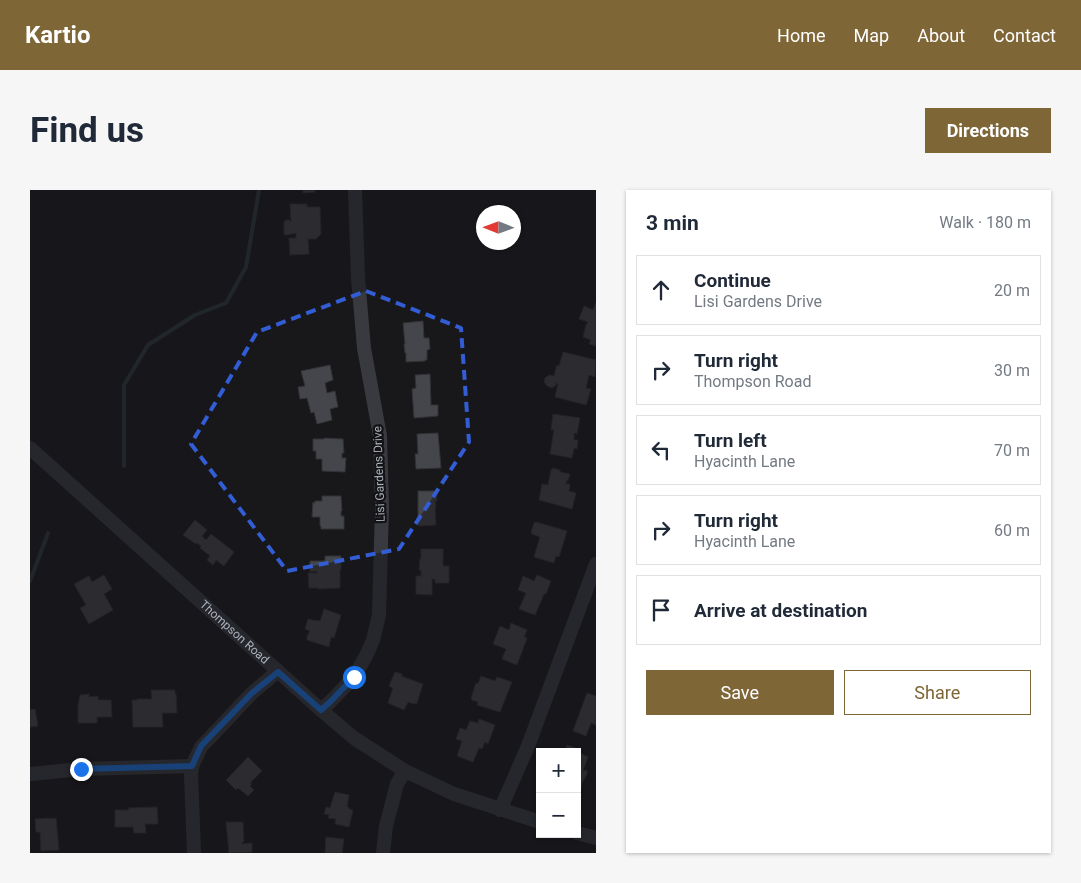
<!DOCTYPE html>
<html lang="en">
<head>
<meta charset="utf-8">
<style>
	body { margin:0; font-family:Roboto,sans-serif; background:#f6f6f7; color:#1f2937 }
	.controls { position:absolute; right:15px; bottom:15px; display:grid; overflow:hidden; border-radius:0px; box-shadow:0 1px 4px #0004 }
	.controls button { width:45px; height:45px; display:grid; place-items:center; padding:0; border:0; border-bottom:1px solid #e0e1e3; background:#fff; color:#1f2937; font:25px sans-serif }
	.compass { position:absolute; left:446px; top:15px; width:45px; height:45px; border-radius:50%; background:#fff; box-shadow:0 1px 4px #0004; rotate:271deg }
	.stop { position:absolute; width:15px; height:15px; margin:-11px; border:4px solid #1a73e8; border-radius:50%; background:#fff }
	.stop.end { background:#1a73e8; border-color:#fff; box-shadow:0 1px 5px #0008 }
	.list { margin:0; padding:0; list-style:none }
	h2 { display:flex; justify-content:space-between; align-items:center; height:65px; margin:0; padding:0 20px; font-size:21px }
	h2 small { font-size:16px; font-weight:400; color:#747a83 }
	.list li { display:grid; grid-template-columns:32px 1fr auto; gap:15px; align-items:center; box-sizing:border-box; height:70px; margin:0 10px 10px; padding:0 10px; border:1px solid #e0e1e3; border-radius:0px }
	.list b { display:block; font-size:19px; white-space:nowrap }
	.list p { margin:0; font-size:16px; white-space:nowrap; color:#747a83 }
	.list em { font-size:16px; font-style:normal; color:#747a83 }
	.actions { display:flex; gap:10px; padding:15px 20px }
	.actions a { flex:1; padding:11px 0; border:1px solid #7f6637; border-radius:0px; text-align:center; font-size:18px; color:#7f6637 }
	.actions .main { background:#7f6637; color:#fff }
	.icon { flex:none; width:28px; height:28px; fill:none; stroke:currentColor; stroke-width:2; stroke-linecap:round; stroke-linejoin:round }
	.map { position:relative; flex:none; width:566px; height:663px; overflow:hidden; border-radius:0px }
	header { display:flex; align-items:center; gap:30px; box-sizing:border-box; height:70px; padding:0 25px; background:#7f6637; color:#fff }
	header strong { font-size:24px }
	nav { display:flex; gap:28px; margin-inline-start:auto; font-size:18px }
	.intro { display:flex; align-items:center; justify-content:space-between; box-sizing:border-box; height:120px; padding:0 30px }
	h1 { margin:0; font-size:35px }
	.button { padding:12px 22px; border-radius:0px; background:#7f6637; color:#fff; font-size:18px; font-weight:700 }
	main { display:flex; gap:30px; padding:0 30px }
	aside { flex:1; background:#fff; border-radius:0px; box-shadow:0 1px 4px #0004 }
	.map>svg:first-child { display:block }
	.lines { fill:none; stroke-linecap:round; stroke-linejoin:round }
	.stream { stroke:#2e383f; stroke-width:4 }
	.building { fill:#45464b; stroke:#323237 }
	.minor { stroke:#393a40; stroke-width:14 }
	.route { stroke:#1a73e8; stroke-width:6 }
	.marked { fill:none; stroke:#325dd4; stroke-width:4; stroke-dasharray:10 6; stroke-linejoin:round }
	.labels { text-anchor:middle; stroke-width:4.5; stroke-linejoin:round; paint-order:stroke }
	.street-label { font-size:12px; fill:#abb0ba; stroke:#131316 }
</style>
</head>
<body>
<header>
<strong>Kartio</strong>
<nav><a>Home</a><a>Map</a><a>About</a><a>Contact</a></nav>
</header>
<div class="intro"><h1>Find us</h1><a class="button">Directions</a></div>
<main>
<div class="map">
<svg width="566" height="663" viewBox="0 0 566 663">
	<rect width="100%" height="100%" fill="#18181b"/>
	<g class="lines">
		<!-- stream -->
		<path class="stream" d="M94,276V195L118,155L165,125L196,113L216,77L229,0
			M0,391L18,343"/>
	</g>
	<!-- building -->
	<path class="building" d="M273,0H285V2L273,3Z
		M260,14H277V17H290L291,44L286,49H278L279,64L260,65L259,48H266V43L256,45L254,44V32L256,30H259L261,32Z
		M566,112V156L559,154L561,150L553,147L556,135L558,132L549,129L554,116L563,120Z
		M393,131L394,148H399L400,159L397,160V170H395V171L376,172V163H375L374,154H375L373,133Z
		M533,162L566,170L565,187L559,185L556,198L561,199L556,215L525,207L528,194L526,193V195L522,198L517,196L514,192L515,188L519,185L524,186L527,175L529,176Z
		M300,175L303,190L295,193L297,203L305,201L308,217L300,219L302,230L287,234L284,222L281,223L277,208L270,209L268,197L275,196L271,181Z
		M400,184L401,215H408V226L384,228L382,199L386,198L385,185Z
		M523,224L550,228L547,244L544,243V250H548L547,259L544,258L542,268L520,264L524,240H521Z
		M408,243L411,278L386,279L385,264H388L387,244Z
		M294,248L313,249L314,263H312V268H316L315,282L292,281V269H286V261H283V249H294Z
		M522,278L530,280V282L540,284L538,291L537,290L536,294H540L539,301L546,303L542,319L509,310L512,294L518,295L521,280H522Z
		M388,301H407V311H405L406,316L405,320L406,335L388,336Z
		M292,306H311L312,321H311V326H314V339H291V336H290V327H282L283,312L285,313V311H292Z
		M165,330L177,340L172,346L176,350L181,344L204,362L194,376L186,370L183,375L177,370L180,366L170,358L171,356L167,353L166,354L153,345Z
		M506,332L537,341L529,367L526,366L524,373L504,367L510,347L502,344L501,342L504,333Z
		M391,359H413V376H419V393H405V389H402V405L386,404V386H391V380H389L390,368H391Z
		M295,366H311V380H310V398L288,399V398H279L278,383H287V381L280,382V371H295Z
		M74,385L82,399L74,404L83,420L59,434L50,418L56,415L44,394L59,386L62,392Z
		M507,385L521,391L516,404H514L505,425L489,419L496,403L488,400L493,386L504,391Z
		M294,419L311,425L304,448L301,447L299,457L277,450V446L280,441L275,439L278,429L287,431V430L290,431Z
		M481,433L497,440L494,447L497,448L487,475L472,469L476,459L463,454L470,436L479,440Z
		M365,482L372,484L371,486L393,494L387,513L384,514L378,512L374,520L358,513L363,498L359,496Z
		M451,486L465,491L467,487L482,492L470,522L447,515L448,512L442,510L441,508L446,493L448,494Z
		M121,500H145V504H146L147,523H132L133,537H103L102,510H107V509H122Z
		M557,503L566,506V535L561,533L556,546L543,541Z
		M59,504V507L68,506V510H81L82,527H67V533H48V516L50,505Z
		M5,519L8,536L0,537V520Z
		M449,529L465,535L458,554L455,552L452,559L449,558L443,572L427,566L432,551L426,549L430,538L436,540L440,531L448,533Z
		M537,555L551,560L550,563L558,567L553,580L557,581V584L552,593L551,598L549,599L547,598V562H535Z
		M218,567L232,581L220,593L222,594L220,596L224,600L218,606L208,598L206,600L196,590Z
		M305,602L319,605L317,617H319V619L323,620L319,637L305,634L306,629L298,628L299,625L294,624L296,617L300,618Z
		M127,617L128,634H115L116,643H104L103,637H85V620H99L98,618Z
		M19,628V629L26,628L29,660L11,661L10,642H6L5,629Z
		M196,632H213L214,652H212V654L222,653V662L199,663Z
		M296,647L314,649L312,663H295Z"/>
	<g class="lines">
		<!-- minor -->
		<g class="minor">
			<path id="s1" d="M0,258L291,520L324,548L375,581L424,604L510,632"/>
			<path d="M291,520L300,512L324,487L336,466L343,450L349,425L352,318L350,246L334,158L328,88L325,0"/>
			<path d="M0,584L51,579L162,576"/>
			<path d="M470,620L498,556L566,374"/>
			<path d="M547,643L566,648"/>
			<path d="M164,663L161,585L162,576L171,557L222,503L248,481"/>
			<path d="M353,663L356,636L367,594L375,581"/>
		</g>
	</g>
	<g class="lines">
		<!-- route -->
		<path class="route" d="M51,579L162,576L171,556L222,503L248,482L291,520L300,512L324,487"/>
	</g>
	<!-- marked area -->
	<path d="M0 0H566V663H0ZM336,101L431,138L439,252L369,359L257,381L161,254L227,142Z" fill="#18181b" fill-opacity=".55" fill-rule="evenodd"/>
	<path class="marked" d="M336,101L431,138L439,252L369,359L257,381L161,254L227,142Z"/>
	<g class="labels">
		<!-- street labels -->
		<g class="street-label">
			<text transform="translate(349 284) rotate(-92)" y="4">Lisi Gardens Drive</text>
			<text dy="4" stroke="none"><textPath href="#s1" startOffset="275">Thompson Road</textPath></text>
		</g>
	</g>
</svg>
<div class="controls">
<button>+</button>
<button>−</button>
</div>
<svg class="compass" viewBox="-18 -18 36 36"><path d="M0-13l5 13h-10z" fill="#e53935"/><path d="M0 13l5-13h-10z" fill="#747a83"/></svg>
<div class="stop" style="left:324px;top:487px"></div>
<div class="stop end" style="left:51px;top:579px"></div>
</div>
<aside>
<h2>3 min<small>Walk · 180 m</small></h2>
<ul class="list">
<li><svg class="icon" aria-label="ahead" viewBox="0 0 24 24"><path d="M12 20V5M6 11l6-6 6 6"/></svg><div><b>Continue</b><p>Lisi Gardens Drive</p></div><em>20 m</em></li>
<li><svg class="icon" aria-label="right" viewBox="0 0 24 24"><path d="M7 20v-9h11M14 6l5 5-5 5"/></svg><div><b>Turn right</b><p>Thompson Road</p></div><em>30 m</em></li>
<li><svg class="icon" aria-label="left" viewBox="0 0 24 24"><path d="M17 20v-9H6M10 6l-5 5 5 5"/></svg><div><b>Turn left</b><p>Hyacinth Lane</p></div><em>70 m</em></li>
<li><svg class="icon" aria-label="right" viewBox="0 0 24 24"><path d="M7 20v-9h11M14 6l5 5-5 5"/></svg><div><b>Turn right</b><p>Hyacinth Lane</p></div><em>60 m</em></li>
<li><svg class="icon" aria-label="arrive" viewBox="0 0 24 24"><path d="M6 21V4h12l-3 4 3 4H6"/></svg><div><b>Arrive at destination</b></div></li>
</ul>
<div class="actions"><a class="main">Save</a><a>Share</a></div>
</aside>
</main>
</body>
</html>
